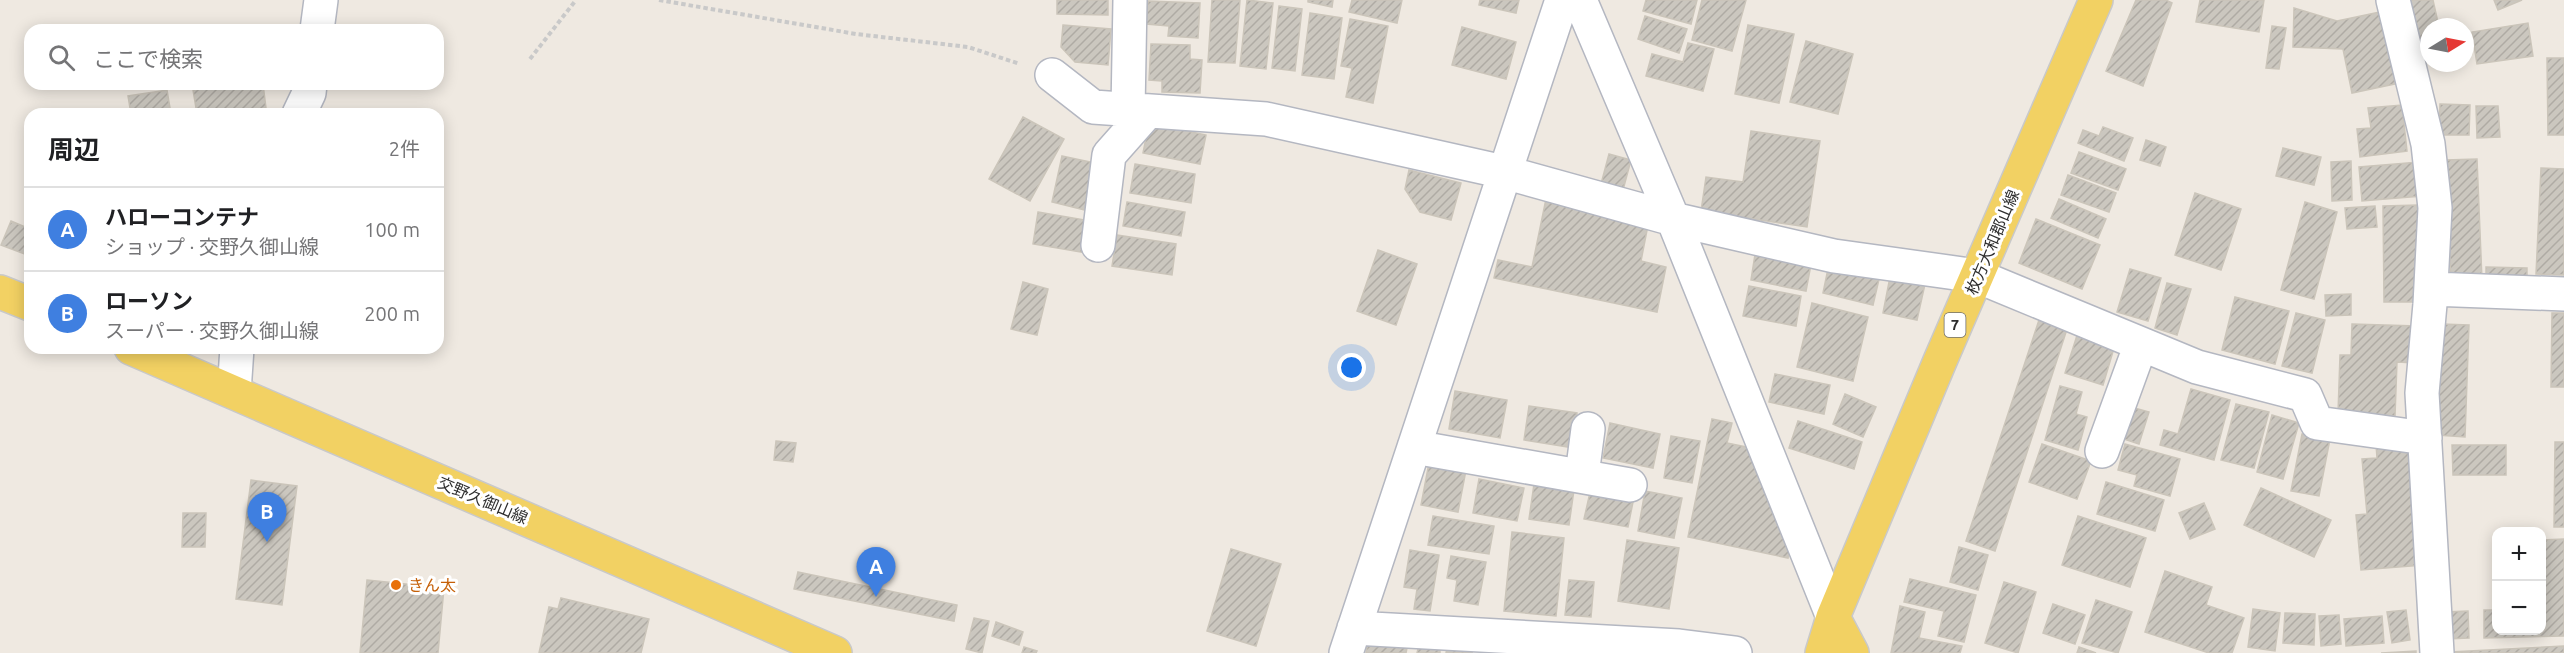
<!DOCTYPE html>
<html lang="ja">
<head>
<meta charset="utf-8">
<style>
	body { margin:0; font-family:Ubuntu,"Noto Sans JP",sans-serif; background:#f6f6f6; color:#202124 }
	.controls { position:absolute; right:18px; bottom:18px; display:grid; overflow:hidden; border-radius:12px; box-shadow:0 3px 15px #0003 }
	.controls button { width:54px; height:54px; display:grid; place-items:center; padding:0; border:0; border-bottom:2px solid #e0e0e0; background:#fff; color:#202124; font:30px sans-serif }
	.compass { position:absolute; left:2420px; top:18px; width:54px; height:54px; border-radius:50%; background:#fff; box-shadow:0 3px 15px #0003; rotate:80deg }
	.you { position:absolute; left:1352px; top:368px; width:21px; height:21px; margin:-15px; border:4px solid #fff; border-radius:50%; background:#1a73e8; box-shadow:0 0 0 9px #1a73e833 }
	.badge { display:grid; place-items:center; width:39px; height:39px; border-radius:50%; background:#4264fb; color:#fff; font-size:20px; font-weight:700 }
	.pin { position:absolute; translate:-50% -50px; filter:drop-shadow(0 2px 3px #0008) }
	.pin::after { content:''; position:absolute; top:32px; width:21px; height:18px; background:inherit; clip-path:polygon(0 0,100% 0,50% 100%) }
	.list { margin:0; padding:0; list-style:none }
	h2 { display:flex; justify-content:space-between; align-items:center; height:78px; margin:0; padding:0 24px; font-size:26px }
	h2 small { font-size:20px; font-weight:400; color:#757577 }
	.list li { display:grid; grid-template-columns:39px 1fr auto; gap:18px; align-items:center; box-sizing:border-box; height:84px; padding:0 24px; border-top:2px solid #e0e0e0 }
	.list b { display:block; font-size:22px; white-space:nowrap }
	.list p { margin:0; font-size:20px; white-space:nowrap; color:#757577 }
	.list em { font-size:20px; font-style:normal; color:#757577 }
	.icon { flex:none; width:33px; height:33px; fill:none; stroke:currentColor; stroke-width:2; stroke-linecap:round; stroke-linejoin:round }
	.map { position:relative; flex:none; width:2564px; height:653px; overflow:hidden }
	.search { position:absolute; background:#fff; box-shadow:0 3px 15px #0003; left:24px; top:24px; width:420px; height:66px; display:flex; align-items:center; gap:15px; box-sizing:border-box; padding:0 21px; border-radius:18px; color:#757577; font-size:22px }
	.panel { position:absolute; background:#fff; box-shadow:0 3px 15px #0003; left:24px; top:108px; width:420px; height:246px; border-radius:18px }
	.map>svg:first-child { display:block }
	.building { fill:url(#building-hatch); stroke:#cbc5ba; stroke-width:1.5 }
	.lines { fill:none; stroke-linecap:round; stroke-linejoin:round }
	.minor-casing { stroke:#b4b7c1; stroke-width:36 }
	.major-casing { stroke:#c9c9c9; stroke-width:36 }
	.path { stroke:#c9c9c9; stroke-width:4; stroke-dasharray:4.5 3; stroke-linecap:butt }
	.minor { stroke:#fff; stroke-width:33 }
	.major { stroke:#f2d163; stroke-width:33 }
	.food-dot { fill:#e8710a; stroke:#fff; stroke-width:2 }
	.labels { text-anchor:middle; stroke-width:6; stroke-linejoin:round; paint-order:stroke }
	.shield { fill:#fff; stroke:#6d6d6d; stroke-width:1.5 }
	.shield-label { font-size:15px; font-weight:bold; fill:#2e2e2e }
	.street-label { font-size:16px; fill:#2e2e2e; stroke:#fff }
	.food-label { font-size:16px; fill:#c56008; stroke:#fff; text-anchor:start }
</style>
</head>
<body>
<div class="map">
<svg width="2564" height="653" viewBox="0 0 2564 653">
	<defs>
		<pattern id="building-hatch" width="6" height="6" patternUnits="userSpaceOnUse" patternTransform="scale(1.5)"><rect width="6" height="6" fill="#cbc7bf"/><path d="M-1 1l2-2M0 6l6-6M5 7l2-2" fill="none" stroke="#afaba4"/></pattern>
	</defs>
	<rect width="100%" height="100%" fill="#efe9e1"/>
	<!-- building -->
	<path class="building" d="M1057,0H1108V15L1057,14Z
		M1212,0H1240L1235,63L1208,62Z
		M1247,0L1273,3L1266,69L1240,66Z
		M1308,0H1333L1332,7L1308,2Z
		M1352,0H1402L1397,23L1349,12Z
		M1480,0H1519L1516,13L1479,5Z
		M1646,0H1697L1691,24L1643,11Z
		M1702,0H1746L1732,51L1692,40Z
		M2136,0H2166L2172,3L2143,86L2106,71Z
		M2200,0H2264L2259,32L2196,22Z
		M2413,0H2433L2439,27H2429V39L2415,43L2406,1Z
		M2494,0H2522L2498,10Z
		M1148,1L1200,3L1198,38L1168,36L1169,26L1146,24Z
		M1279,6L1302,9L1295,71L1272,68Z
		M2294,8L2337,21L2385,11L2400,83L2352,93L2343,49L2293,47Z
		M1310,13L1342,18L1334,79L1302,75Z
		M1645,16L1687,29L1679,53L1638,39Z
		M1350,19L1388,26L1373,103L1346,97L1352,68L1341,66Z
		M2528,23L2533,56L2477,64L2472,32Z
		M1063,25L1111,29L1108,65L1075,62L1061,47Z
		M1748,25L1794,34L1779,103L1735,94Z
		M2272,26L2286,28L2279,69L2266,68Z
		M1462,27L1516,42L1506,79L1452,65Z
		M1806,41L1853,54L1838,114L1790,102Z
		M1688,43L1714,49L1703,91L1646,76L1652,54L1683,62Z
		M1151,44L1190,45V59L1202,60L1200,93L1162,92V81L1149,80Z
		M2547,58H2564V135H2548Z
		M235,84H263L266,108L224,114H197L193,90Z
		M167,90L171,114H131L128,96Z
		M2440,104L2470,105L2469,135H2439Z
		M2402,105L2407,151L2360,157L2357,129L2371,128L2368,108Z
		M2476,106H2498L2500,137L2477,138Z
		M1023,117L1064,139L1030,201L989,179Z
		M1149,123L1206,135L1200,164L1143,153Z
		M2103,127L2133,138L2124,161L2078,143L2083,130L2099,136Z
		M1751,131L1820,141L1807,227L1701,211L1706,177L1743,182Z
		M2146,140L2166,147L2160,166L2140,160Z
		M2283,148L2321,157L2314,185L2276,176Z
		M2079,152L2126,169L2118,190L2071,173Z
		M1609,154L1631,160L1623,190L1601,184Z
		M1062,156L1100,164L1089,211L1052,202Z
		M2477,159L2482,280L2451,281L2446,160Z
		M2351,161L2352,200L2332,201L2331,162Z
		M2419,162L2422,196L2362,201L2359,167Z
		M1135,164L1195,174L1191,203L1130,193Z
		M2541,168L2564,169V275L2536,274Z
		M1409,170L1461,183L1451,220L1420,212L1405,189Z
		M2068,175L2116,193L2109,212L2061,195Z
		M2195,193L2241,209L2221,270L2175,255Z
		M1546,199L1649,220L1641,261L1666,267L1657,312L1494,278L1498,260L1532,267Z
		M2059,199L2106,219L2098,238L2051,218Z
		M1127,202L1185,212L1181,236L1123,226Z
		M2305,202L2337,212L2314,299L2281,290Z
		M2418,205L2420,302H2384L2383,206Z
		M2375,206L2377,227L2347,229L2345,208Z
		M1038,212L1091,221L1086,253L1033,244Z
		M2036,219L2100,245L2082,289L2019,263Z
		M11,221L30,229V256L1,245Z
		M1117,235L1176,244L1172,275L1112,266Z
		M1756,248L1812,259L1806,291L1751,280Z
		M1378,250L1417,264L1396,325L1357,311Z
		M1829,264L1880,275L1873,305L1823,293Z
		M2486,267L2527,268V287L2486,286Z
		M2130,269L2161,278L2148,321L2117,312Z
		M1890,277L1925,284L1917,320L1883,313Z
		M1023,282L1048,289L1037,335L1011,329Z
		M2167,283L2191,289L2177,335L2155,328Z
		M1749,286L1801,296L1796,326L1743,316Z
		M2351,294V315L2326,316L2325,295Z
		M2235,297L2289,311L2275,364L2222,350Z
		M1812,303L1868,317L1853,381L1797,367Z
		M2296,313L2325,320L2312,373L2282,366Z
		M2552,313H2564V387H2551Z
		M2040,317L2068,326L1995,551L1966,541Z
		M2352,324L2417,326L2415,363L2397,362L2395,416L2338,414L2340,355H2351Z
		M2441,324L2469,325L2465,437L2437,435Z
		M2079,329L2114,348L2103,385L2065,373Z
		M1775,374L1830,385L1824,414L1769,402Z
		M2060,386L2082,392L2076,414L2087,417L2078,450L2045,440Z
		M2191,389L2230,400L2214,460L2160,445L2164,430L2178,434Z
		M1455,391L1507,400L1500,438L1449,429Z
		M1845,394L1876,407L1863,437L1833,424Z
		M2236,404L2269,412L2254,468L2221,460Z
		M1529,406L1577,413L1573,448L1524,440Z
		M2131,407L2149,412L2139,444L2121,438Z
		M2272,415L2299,423L2283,479L2257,472Z
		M1712,419L1732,423L1727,443L1756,449L1792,539L1788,558L1688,537Z
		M1798,421L1862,442L1854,469L1789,448Z
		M1610,423L1660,434L1653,468L1603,458Z
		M2302,434L2330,439L2319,496L2291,491Z
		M1671,436L1700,441L1692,483L1664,478Z
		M776,441L796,443L793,462L774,460Z
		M2414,441L2423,565L2361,570L2356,515L2367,514L2362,459L2377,458L2376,444Z
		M2555,442H2564V527H2554Z
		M2042,444L2091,461L2077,499L2029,482Z
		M2125,444L2180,459L2170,496L2134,486L2137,475L2118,470Z
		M2452,445H2506V475H2453Z
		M1429,463L1466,470L1458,512L1421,505Z
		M1479,479L1524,488L1517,521L1473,513Z
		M251,480L297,486L282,605L236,599Z
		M2106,482L2164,500L2155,531L2097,514Z
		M1534,484L1574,490L1569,525L1529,519Z
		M1591,488L1634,497L1628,527L1584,519Z
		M2261,488L2331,520L2314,557L2244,525Z
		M1645,491L1682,498L1674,538L1638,531Z
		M2204,503L2215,529L2190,539L2179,513Z
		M183,513H206L205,547H182Z
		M1433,516L1494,526L1489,554L1428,545Z
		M2078,516L2146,538L2130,587L2062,565Z
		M1512,532L1564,538L1556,616L1504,611Z
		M2564,539V636L2484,638V610H2496V630H2542V540Z
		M1627,540L1679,548L1669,609L1618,601Z
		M1959,547L1988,555L1978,590L1950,582Z
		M1231,549L1281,564L1256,646L1207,631Z
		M1410,550L1439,555L1430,611L1414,609L1417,589L1404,587Z
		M1451,556L1486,562L1478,605L1454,601L1457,580L1447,578Z
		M2165,571L2212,587L2206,605L2244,618L2232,653H2209L2145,632Z
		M798,572L957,605L954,621L794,589Z
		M1910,579L1976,595L1964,642L1938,636L1944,611L1904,602Z
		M367,580L444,588L438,653H360Z
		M1569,580L1594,582L1591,617L1565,615Z
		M2004,582L2036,592L2018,653L1985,643Z
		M561,598L649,619L641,653H539L549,607L558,609Z
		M2096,600L2132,612L2118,653L2082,643Z
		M2053,604L2085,615L2075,644L2043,633Z
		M1900,606L1925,612L1919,638L1962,646L1960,653H1891Z
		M2253,609L2280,613L2275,651L2248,647Z
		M2406,610L2410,640L2392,643L2387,612Z
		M2468,611L2469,638L2446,639L2445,612Z
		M2285,613L2315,614L2314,645L2283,643Z
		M2339,615L2341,644L2321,646L2319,616Z
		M2382,616L2384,643L2346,646L2344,619Z
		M974,618L989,621L982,653L966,649Z
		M996,622L1023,632L1019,645L992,636Z
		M1368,639L1407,648L1406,653H1366Z
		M1419,645L1440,650V653H1417Z
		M2564,646V653H2450V652Z
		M1024,647L1037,651L1036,653H1022Z
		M2079,647L2096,653H2077Z
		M1447,648L1473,653H1446Z
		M2416,651V653H2381Z"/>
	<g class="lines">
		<!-- minor casing -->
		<g class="minor-casing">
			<path id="minor" d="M1580,0L1673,219L1833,617
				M2393,0L2428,144L2435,208L2430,304L2422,393L2437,653
				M317,30L321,0
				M1052,75L1093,107L1266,119L1504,172L1673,219L1834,256L1977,276L2197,367L2305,395L2317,423L2425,438
				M1128,110L1130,0
				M299,114L309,93L310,84
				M1098,245L1109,155L1148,111
				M2431,289L2564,294
				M234,392L237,348
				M1414,447L1630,485
				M2102,451L2141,344
				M1582,475L1588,429
				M1354,628L1679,646L1735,653
				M1346,653L1562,0"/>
		</g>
		<!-- major casing -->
		<g class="major-casing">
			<path id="major" d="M0,292L30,304
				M131,348L835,653
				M1833,617L1852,653
				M1822,653L1833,617L1940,361L2096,0"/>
		</g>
		<!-- path -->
		<path class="path" d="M659,0L856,34L968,47L1020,64
			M530,59L576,0"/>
		<!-- minor -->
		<use href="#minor" class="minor"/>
		<!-- major -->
		<use href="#major" class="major"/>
	</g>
	<!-- markers -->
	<circle class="food-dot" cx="396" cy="585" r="6"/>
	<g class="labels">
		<!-- shield labels -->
		<rect class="shield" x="1944.5" y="313" width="21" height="24" rx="4.5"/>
		<g class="shield-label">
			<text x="1955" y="330">7</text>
		</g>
		<!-- street labels -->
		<g class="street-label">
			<text transform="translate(1992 242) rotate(-67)" y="6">枚方大和郡山線</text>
			<text transform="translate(483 500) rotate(23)" y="6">交野久御山線</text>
		</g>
		<!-- food labels -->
		<g class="food-label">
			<text x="408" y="591">きん太</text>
		</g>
	</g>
</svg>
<div class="controls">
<button>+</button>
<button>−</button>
</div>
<svg class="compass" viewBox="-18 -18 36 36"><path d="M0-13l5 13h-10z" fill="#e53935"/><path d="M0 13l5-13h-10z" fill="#757577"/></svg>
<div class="you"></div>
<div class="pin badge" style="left:876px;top:597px;background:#3f7fe0">A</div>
<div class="pin badge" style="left:267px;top:542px;background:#3f7fe0">B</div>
<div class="search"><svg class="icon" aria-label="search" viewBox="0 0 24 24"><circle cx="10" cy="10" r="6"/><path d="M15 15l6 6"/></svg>ここで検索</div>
<section class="panel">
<h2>周辺<small>2件</small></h2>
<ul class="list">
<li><span class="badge" style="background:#3f7fe0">A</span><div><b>ハローコンテナ</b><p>ショップ · 交野久御山線</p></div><em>100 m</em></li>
<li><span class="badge" style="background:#3f7fe0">B</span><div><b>ローソン</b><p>スーパー · 交野久御山線</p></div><em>200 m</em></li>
</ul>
</section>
</div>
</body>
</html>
